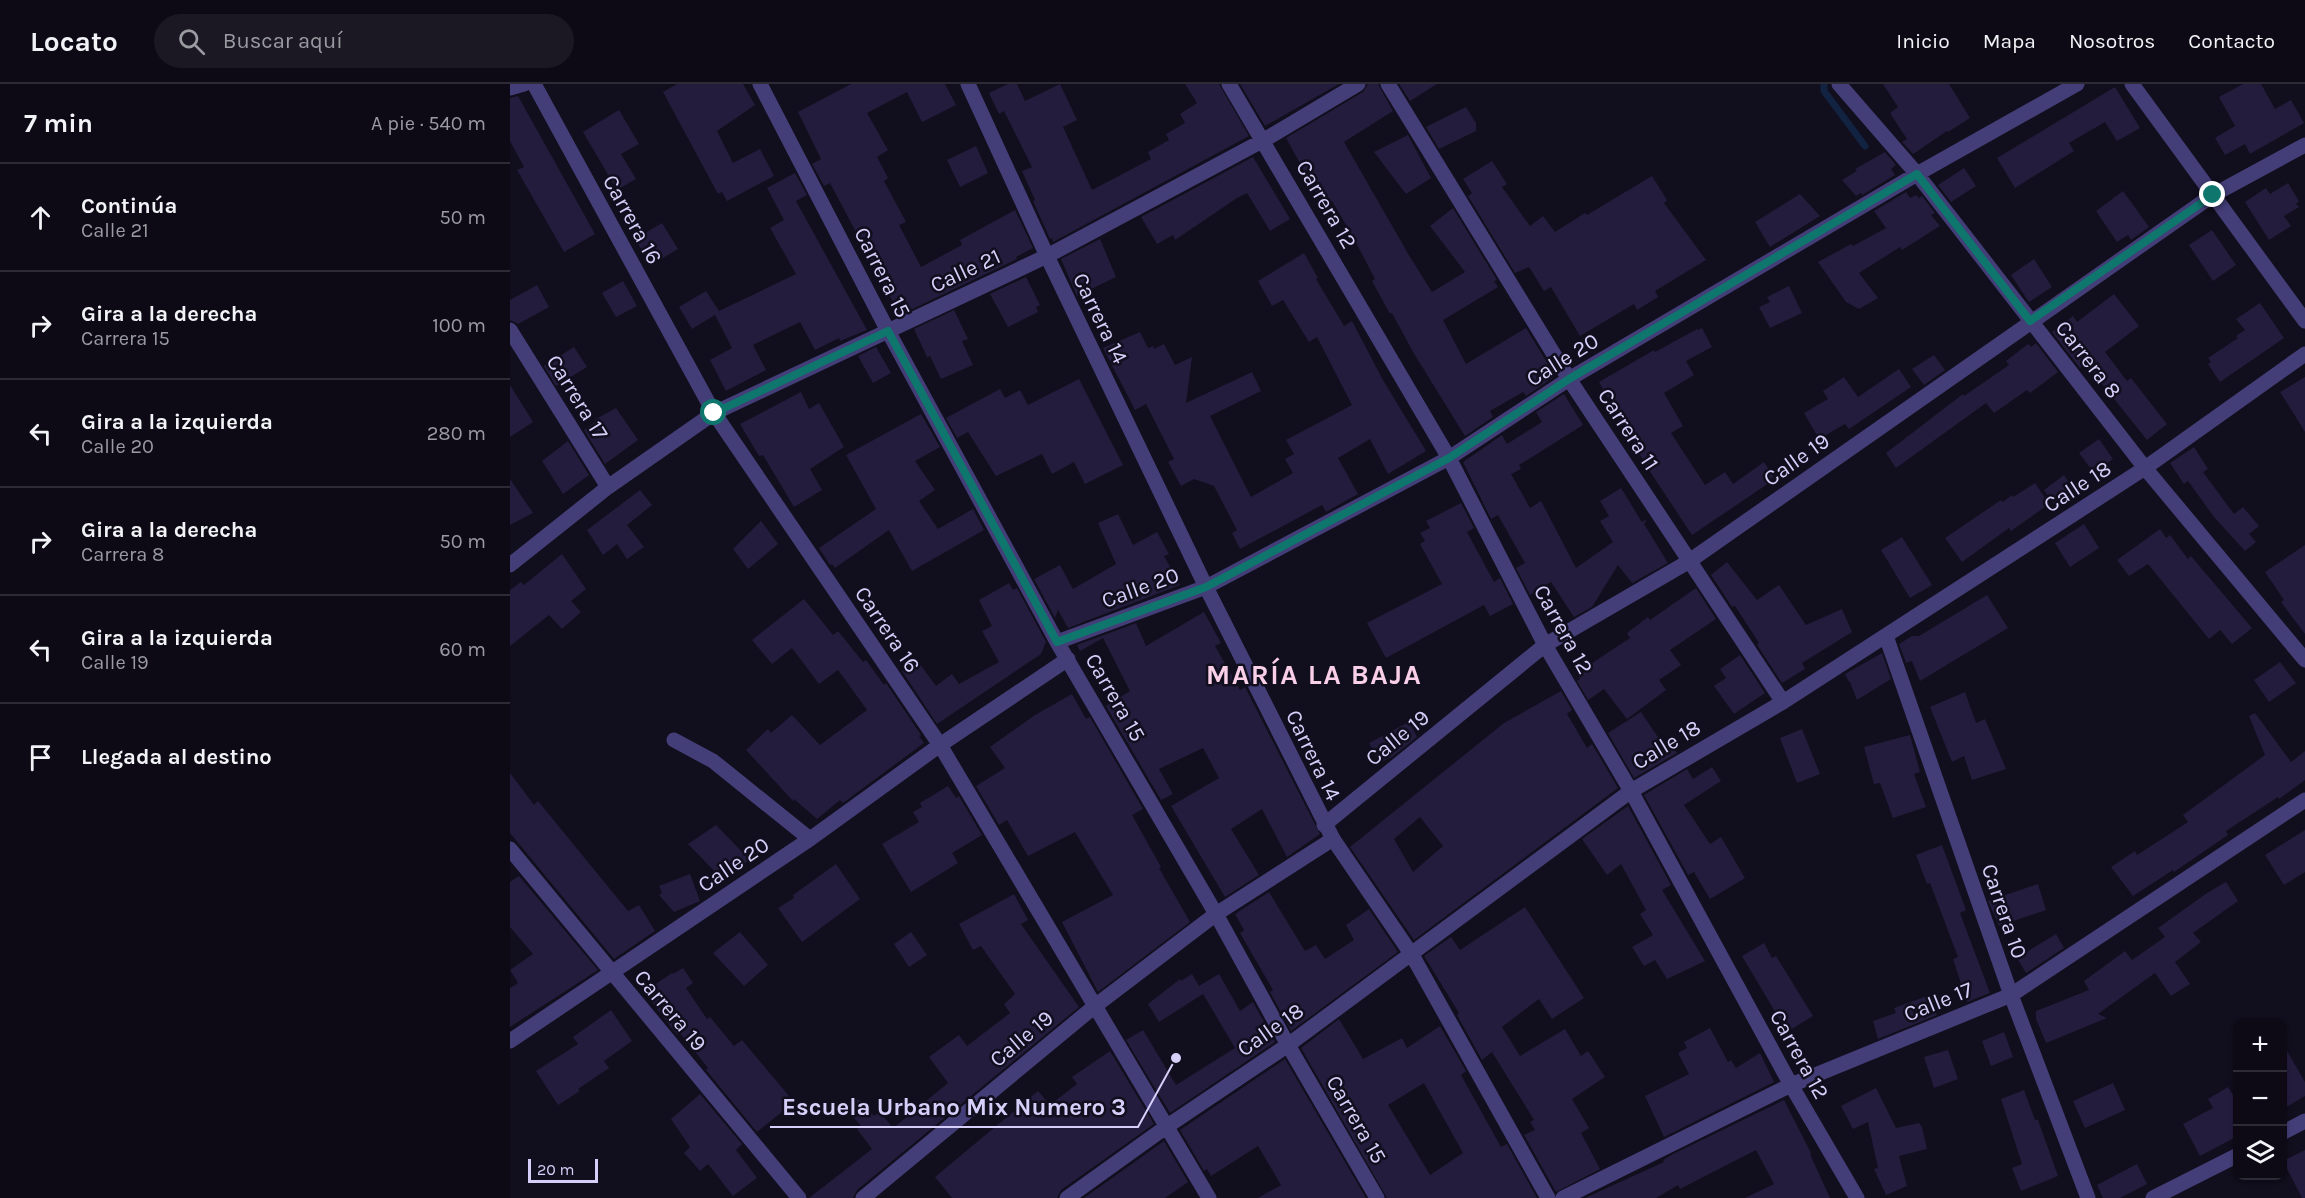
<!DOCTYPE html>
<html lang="es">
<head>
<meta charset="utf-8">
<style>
	body { margin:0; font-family:Karla,sans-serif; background:#1b1823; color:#f1f3f6 }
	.controls { position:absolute; right:18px; bottom:18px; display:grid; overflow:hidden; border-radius:12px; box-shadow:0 2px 4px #0004 }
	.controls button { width:54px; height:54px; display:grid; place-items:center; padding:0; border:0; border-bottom:2px solid #2d2b35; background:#0d0a16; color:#f1f3f6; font:30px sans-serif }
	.scale { position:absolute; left:18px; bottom:15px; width:70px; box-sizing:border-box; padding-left:6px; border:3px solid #d6cffa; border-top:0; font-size:16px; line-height:21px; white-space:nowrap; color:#d6cffa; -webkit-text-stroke:4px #110e1d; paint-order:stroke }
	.stop { position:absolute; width:18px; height:18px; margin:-14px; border:4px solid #0f766e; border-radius:50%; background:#fff }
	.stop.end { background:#0f766e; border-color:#fff; box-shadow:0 2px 6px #0008 }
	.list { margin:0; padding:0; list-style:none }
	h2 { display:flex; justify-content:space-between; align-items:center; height:78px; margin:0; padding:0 24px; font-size:26px }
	h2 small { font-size:20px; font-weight:400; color:#9a9aa1 }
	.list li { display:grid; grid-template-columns:39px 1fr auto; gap:18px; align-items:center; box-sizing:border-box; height:108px; padding:0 24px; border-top:2px solid #2d2b35 }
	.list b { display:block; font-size:22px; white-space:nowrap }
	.list p { margin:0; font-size:20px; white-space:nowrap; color:#9a9aa1 }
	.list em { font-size:20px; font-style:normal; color:#9a9aa1 }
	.icon { flex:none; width:33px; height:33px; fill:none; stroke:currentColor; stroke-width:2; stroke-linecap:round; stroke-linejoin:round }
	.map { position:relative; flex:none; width:1795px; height:1114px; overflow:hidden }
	header { display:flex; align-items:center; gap:36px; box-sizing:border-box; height:84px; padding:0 30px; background:#0d0a16; border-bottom:2px solid #2d2b35 }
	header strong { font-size:28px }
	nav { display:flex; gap:33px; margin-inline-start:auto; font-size:21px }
	.search { width:420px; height:54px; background:#1b1823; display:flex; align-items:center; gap:15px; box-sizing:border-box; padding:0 21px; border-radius:33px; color:#9a9aa1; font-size:22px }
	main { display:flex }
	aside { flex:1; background:#0d0a16 }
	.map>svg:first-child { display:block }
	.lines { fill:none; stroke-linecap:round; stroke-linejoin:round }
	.stream { stroke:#122241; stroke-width:7 }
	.building { fill:#241c3c; fill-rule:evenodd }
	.minor { stroke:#433e77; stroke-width:15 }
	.tertiary { stroke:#433e77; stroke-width:15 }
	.route { stroke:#0f766e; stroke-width:8 }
	.labels { text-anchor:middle; stroke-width:5; stroke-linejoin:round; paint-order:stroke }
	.street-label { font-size:22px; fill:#d6cffa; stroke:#110e1d }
	.district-label { font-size:28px; font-weight:bold; letter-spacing:1.5px; fill:#fad0e8; stroke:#110e1d }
	.leader { fill:none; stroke:#d6cffa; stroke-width:2 }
	.callout-dot { fill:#d6cffa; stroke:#110e1d; stroke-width:2 }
	.callout-label { font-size:24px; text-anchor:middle; font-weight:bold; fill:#d6cffa; stroke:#110e1d; stroke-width:5; stroke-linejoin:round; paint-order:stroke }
</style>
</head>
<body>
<header>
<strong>Locato</strong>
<div class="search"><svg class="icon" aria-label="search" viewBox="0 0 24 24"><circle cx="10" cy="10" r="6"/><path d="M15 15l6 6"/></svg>Buscar aquí</div>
<nav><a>Inicio</a><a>Mapa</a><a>Nosotros</a><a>Contacto</a></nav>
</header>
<main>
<aside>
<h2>7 min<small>A pie · 540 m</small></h2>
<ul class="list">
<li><svg class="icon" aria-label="ahead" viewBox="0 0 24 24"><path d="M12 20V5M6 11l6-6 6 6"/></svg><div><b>Continúa</b><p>Calle 21</p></div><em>50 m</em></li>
<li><svg class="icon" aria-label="right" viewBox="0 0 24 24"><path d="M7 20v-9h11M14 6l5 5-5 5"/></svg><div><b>Gira a la derecha</b><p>Carrera 15</p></div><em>100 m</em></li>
<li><svg class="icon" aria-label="left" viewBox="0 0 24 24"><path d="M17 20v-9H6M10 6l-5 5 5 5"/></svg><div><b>Gira a la izquierda</b><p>Calle 20</p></div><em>280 m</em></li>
<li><svg class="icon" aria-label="right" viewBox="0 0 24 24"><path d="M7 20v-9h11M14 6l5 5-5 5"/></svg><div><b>Gira a la derecha</b><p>Carrera 8</p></div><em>50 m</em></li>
<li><svg class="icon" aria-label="left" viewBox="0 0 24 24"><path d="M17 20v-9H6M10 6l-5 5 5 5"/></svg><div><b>Gira a la izquierda</b><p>Calle 19</p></div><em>60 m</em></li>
<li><svg class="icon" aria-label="arrive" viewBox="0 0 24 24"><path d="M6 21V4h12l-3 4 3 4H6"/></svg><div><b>Llegada al destino</b></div></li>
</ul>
</aside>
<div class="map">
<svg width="1795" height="1114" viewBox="0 0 1795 1114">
	<rect width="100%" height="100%" fill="#110e1d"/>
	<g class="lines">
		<!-- stream -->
		<path class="stream" d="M1314,0V7L1355,62"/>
	</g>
	<!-- building -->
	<path class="building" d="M167,0H233L245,21L207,47L223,79L250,65L264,92L217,117L212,108L208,110L153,8Z
		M341,0H435L446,21L412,38L397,8L357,29L378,66L367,73L378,94L374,97L396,138L389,141L411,183L452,161L450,156L505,126L523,164L506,173L507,175L390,231L320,99L314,102L302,80L311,75L288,28Z
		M498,0H507L515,17L550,0L567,36L553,43L582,106L641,75L638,68L659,56L656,50L675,39L670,30L687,19L675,0H709L739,52L543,158L542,154L540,155L523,117L525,116L512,87L522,83L494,27L489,30L479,9Z
		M730,0H829L755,42Z
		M858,0H868L883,27L834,58L900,173L922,208L955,188L920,142L943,124L987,196L984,197L988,203L933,236L956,280L1016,244L1044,290V293L1016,312L1013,308L980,327L983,333L955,352L903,268L882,229L880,230L862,197L865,195L842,151L822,117L814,123L776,54L853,8Z
		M889,0H927L900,17Z
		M1373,0H1439L1460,34L1438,48L1437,47L1403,70L1392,58L1397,55L1380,29L1388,23Z
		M1733,0H1751L1765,25L1781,16L1794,39L1740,70L1735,60L1715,71L1705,54L1725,42L1709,13Z
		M1605,3L1630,44L1607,57L1595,38L1559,59L1564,67L1505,104L1487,74Z
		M8,12L85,150L54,168L7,86L14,83L0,57V14Z
		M956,23L966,39V47L929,65L916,43Z
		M109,26L129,60L111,70L126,95L107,106L73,48Z
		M898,51L921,94L896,110L864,68Z
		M466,62L478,89L450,103L437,76Z
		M1375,68L1386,81L1381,85L1385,91L1352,111L1351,109L1346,112L1332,96L1347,87L1345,85Z
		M743,73L780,135L760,147L737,109L727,114L665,156L663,151L647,160L631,133Z
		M982,77L997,100L992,103L1020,142L1033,132L1045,148L1075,129L1077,131L1142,92L1157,116L1154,119L1196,176L1145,207L1148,213L1127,226L1124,220L1070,252L1041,203L1034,207L1019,183L1005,189L958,112L962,109L953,95Z
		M1454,84L1466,102L1441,118L1428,101Z
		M285,89L297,111L286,117L357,246L330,257L329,254L305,266L290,238L243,261L256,286L216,307L200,276L222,264L205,231L182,245L169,223L196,207L209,227L286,190L260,144L274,136L257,104Z
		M1778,99L1789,117L1786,120L1789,123L1774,132L1781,142L1759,156L1735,118L1756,104L1760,110Z
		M1613,107L1639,143L1621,156L1618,151L1607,158L1586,127Z
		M1396,108L1400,114L1406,111L1409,114L1412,112L1425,129L1421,131L1430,142L1392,166L1390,163L1349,189L1368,214L1349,225L1336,218L1308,178L1341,160L1343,162L1376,144L1364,127Z
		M1290,110L1310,132L1260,163L1245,138Z
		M152,139L168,165L141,181L125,155Z
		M1702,146L1726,181L1703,197L1679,161Z
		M590,155L606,193L567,212L551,175Z
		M794,169L808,194L806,195L834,242L842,237L873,296L916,367L878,390L860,355L828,374L848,410L816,428L812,421L730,465L722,449L727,446L704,402L684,395L671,402L658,378L664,375L636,320L625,326L593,264L630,248L638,264L643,262L644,265L654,260L665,281L682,273L676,319L742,288L751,307L700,332L741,413L783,389L775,375L784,370L776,356L842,321L807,253L799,258L773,216L762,222L748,197Z
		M1524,175L1542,203L1519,218L1501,191Z
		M516,193L530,221L526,223L528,228L498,243L480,210Z
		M113,197L127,222L106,233L92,209Z
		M27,201L39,223L8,240L0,236V216Z
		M1279,202L1292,229L1260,244L1249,223L1260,218L1257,213Z
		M1604,210L1629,242L1595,268L1617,297L1621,294L1657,340L1637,356L1576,280L1570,284L1542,248L1563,232L1567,238Z
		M1750,219L1774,254L1710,298L1698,280L1701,278L1698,274L1728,254L1726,252L1735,246L1726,235Z
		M444,226L458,255L452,257L463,281L431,295L420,272L417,273L404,245Z
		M1192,244L1202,263L1176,277L1184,291L1154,309L1173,342L1161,349L1195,401L1215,388L1223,400L1254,378L1263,392L1259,399L1182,451L1137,383L1089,298L1144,266L1145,268L1187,245L1188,246Z
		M1526,259L1548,288L1520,309L1517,306L1484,329L1476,319L1386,384L1376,369L1453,310L1454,312L1499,281L1496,277L1518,260L1521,263Z
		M64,263L77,283L46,302L34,282Z
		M366,263L381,289L363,299L348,272Z
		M1424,271L1435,286L1414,301L1402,285Z
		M1389,285L1401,303L1339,345L1335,340L1309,355L1294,329L1318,315L1313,307L1334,293L1348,313Z
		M1795,293V348L1770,308Z
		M569,295L613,381L575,400L564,378L542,390L532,370L486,392L458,348L447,354L436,334L490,305L495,314L510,306L518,321Z
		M0,301L23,338L0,353Z
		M291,308L299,325L309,319L334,363L300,385L312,406L284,423L253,371L249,372L230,340Z
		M1054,310L1073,341L1009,381L1011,385L1001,390L1020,424L1031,417L1066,484L1103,458L1090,437L1099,432L1090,417L1111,404L1132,438L1137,435L1134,440L1158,479L1122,499L1108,481L1082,523L1064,533L1041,498L1020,511L1006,484L1015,479L988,431L981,435L953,378L992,351L997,360L1032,338L1026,328Z
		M106,324L128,356L95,380L74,346L85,338L84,336Z
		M411,330L430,363L405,377L425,406L409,417L428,445L463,425L474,446L402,487L379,446L325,484L322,480L320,481L309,464L366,425L336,371Z
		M1589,355L1603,375L1584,389L1569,369Z
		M58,357L79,391L53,410L32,377Z
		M1684,363L1698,385L1693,388L1724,430L1733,423L1749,442L1739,450L1746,458L1735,467L1704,433L1678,397L1674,400L1660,379Z
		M1554,391L1566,409L1546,423L1534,406Z
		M0,395L23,429L0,441Z
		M1525,399L1539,420L1501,447L1499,444L1452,478L1435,454L1491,416L1493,418L1502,411L1503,413Z
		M130,406L142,421L117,441L134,463L117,475L107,460L93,471L77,446Z
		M951,419L964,444L957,448L984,498L990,494L1003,520L980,532L974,521L876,574L857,539L932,500L910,460L915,457L910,449L920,444L916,437Z
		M608,430L623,461L647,448L659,470L654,472L670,501L558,544L548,526L545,534L524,495L550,481L563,505L606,480L588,439Z
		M251,437L268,460L238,485L223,465Z
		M1574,440L1589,464L1560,483L1545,459Z
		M1650,445L1656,454L1660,451L1678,475L1681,472L1742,544L1722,560L1710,546L1699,555L1638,480L1619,492L1607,476Z
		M1392,453L1422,501L1400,514L1371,466Z
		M1795,461V550L1771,518L1774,516L1755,488Z
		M52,470L76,505L61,517L71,528L52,545L39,531L0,562V506L11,498L14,501Z
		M1217,478L1247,516L1269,501L1296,541L1332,525L1342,548L1292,579L1295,585L1272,599L1247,561L1249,559L1238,542L1225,522L1222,523L1201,491Z
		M499,499L503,506L507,504L536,558L531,570L427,640L392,587L407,576L426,602L442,590L449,600L489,578L472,547L482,542L469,516Z
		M1186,504L1206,535L1160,566L1171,581L1149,596L1156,606L1117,635L1094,605L1078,616L1067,597L1070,595L1067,589L1120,554L1117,549L1138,533L1140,536Z
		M1477,511L1498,544L1410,597L1402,577L1396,579L1389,560L1402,552H1409Z
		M294,515L323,551L328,547L353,578L356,576L374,601L376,599L411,651L409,652L414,659L333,719L330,716L307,735L284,715L283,717L236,666L258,645L261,649L282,631L310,661L357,626L328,586L309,600L282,564L262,580L242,556Z
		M694,528L711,559L705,562L730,606L735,603L810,750L777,773L752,725L721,745L749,791L715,813L661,722L709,694L693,664L649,685L663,710L651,716L596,622L620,607L593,554L570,567L567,561L626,539L636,562Z
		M1372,569L1381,595L1347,616L1340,598H1339L1335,590Z
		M1230,571L1255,609L1224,630L1204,602L1216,594L1210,585Z
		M1770,578L1786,599L1759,618L1744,596Z
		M1051,607L1062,626L1057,630L1077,664L1082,660L1108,704L904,856L840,763L994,639ZM910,733L933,762L903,788L884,755Z
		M1455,608L1466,639L1475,635L1496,685L1462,696L1454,672L1442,678L1420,623Z
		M562,610L576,635L580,633L633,725L622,731L651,783L649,784L680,838L588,908L552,838L603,811L565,748L518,772L497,736L489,741L466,702L495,684L480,663L525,631Z
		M1131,628L1158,668L1164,664L1167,669L1124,694L1098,649Z
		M1745,629L1781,678L1795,667V696L1769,715L1768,713L1716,747L1718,751L1664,788L1663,786L1623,812L1601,783L1625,767L1627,771L1678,738L1673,731L1755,671L1739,632Z
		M899,638L907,653L882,673L869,679L859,659Z
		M1292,645L1310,690L1287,699L1270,654Z
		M1400,651L1410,688L1404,690L1416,723L1383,734L1370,699L1364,700L1354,663Z
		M1202,683L1211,697L1174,721L1200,760L1211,753L1235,794L1200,815L1184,788L1178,791L1134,711L1177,685L1183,695Z
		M0,689L24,721L28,717L118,827L129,821L145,847L104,875L0,749Z
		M438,702L446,714L449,712L472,751L442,769L448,779L401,808L372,760L409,738L403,728L412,723L410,719Z
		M1118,722L1161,801L1152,806L1195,877L1157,895L1145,876L1134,882L1122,863L1143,851L1130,830L1136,826L1111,780L1097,791L1072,755Z
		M206,741L240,776L212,795L178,760Z
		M1795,746V788L1774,801L1755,771Z
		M1432,761L1456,826L1450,829L1480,909L1457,918L1443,875L1448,873L1420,799L1417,800L1406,771Z
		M326,780L350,815L292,858L268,824L284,814L283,811Z
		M180,790L190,817L164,828L149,811L152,809L149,802Z
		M9,792L88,886L0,943V904L8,899L0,886L23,870L0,843V798Z
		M1716,798L1728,817L1683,849L1691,858L1665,878L1680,900L1661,912L1645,889L1588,930L1597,934L1536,959L1526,935V927L1579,906L1574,897L1615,867L1622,876L1655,853L1648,844L1697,809Z
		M1528,800L1536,826L1489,842L1478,817Z
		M759,808L795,867L806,861L815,875L844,856L836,841L859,825L888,868L781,947L760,908L763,906L730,849L734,846L725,830Z
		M504,810L518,836L511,840L569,923L347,1106L343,1114H299L362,1065L347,1045L351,1042L336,1025L340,1016H350L364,1032L370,1028L383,1044L438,999L419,973L449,951L457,962L500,929L494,920L505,910L471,862L463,866L449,840Z
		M1015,823L1074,914L1042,935L1029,915L992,943L1010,972L1055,945L1071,972L1078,967L1095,993L1062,1015L1079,1044L1071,1049L1090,1085L1046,1108L1014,1051L1025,1046L1020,1038L1024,1036L982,968L972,976L947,931L949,929L914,872L941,853L950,866Z
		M230,848L258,881L234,902L203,869Z
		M401,848L417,871L399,883L384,860Z
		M1546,850L1554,864L1516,889L1507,874Z
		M1254,859L1262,874L1266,872L1303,932L1277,948L1232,872Z
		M173,884L183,899L176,904L197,935L200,933L224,962L232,956L284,1018L247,1048L196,986L198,984L170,949L167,951L134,908L162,889L163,890Z
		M682,890L689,902L709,890L730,927L743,918L765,958L660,1029L616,956L633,946L666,1001L725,964L693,910L649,938L638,920L670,895L671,897Z
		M1420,911L1427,931L1368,955L1363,937L1386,929L1384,924Z
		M101,926L122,957L94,977L99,984L68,1005L70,1007L48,1021L26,987L68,960L63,953Z
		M829,935L853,975L892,954L897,964L930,942L956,987L951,991L991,1063L997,1060L1027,1114H877L791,964ZM914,999L953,1069L920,1091L878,1021Z
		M1200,944L1218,978L1221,976L1226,984L1250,969L1264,998L1154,1053L1135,1012L1179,990L1168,969L1177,964L1174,958Z
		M1494,948L1503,973L1481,982L1472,957Z
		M1773,960L1795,998V1012L1773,1025Z
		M1438,966L1448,995L1424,1004L1414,973Z
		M600,967L644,1040L551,1106L547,1114H442L425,1093L528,1007L540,1021L567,1000L562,993Z
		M775,975L856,1114H748L771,1101L748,1062L701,1092L697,1085L694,1087L670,1046Z
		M1603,999L1615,1026L1575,1044L1563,1017Z
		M1718,1003L1728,1019V1052L1690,1072L1673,1040L1703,1024L1698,1015Z
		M1366,1004L1386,1044L1409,1039L1412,1043L1417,1065L1389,1072L1397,1102L1376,1111L1364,1085L1368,1084L1358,1038L1343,1045L1331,1022Z
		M1514,1006L1525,1036H1528L1548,1092L1511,1107L1502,1084L1512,1080L1491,1015Z
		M190,1010L232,1060L226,1066L247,1094L223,1112L198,1080L190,1087L174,1069L180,1063L161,1035Z
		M1274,1016L1301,1069L1300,1070L1320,1114H1235L1264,1100L1246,1066L1170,1105L1168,1101L1146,1114H1075L1154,1078L1153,1076L1163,1070Z
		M654,1057L678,1098L655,1114H574Z
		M1795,1066V1114H1792L1773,1077Z
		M1627,1080L1637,1100L1610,1114H1593L1587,1101Z"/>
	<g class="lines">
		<!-- minor -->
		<path class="minor" d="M24,0L204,329L430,661L699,1114
			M250,0L378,247L547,558L706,830L585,922L353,1114
			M719,0L939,374L1035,561L1121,707L1281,1001L1347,1114
			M878,0L1059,295L1273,618
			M1329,0L1407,90L1635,384L1795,576
			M1622,0L1795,237
			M0,4L14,0
			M0,246L98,403
			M0,481L98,403L204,329L537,172L754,56L848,0
			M1376,552L1501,911L1578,1114
			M547,558L696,503L939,374L1059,295L1407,90L1567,0
			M164,656L203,677L300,755
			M814,741L1035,561L1178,478L1703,111L1795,61
			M823,755L902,871L1038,1114
			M0,765L289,1114
			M0,957L300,755L430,661L558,575
			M1772,1049L1795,1037
			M557,1114L656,1043L778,961L1121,707L1273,618L1635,384L1795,270
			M1053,1114L1281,1001L1501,911L1795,716
			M1643,1114L1728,1071"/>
		<!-- tertiary -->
		<path class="tertiary" d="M458,0L537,172L696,503L823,755L706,830L778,961L867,1114"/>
	</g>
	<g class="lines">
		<!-- route -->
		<path class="route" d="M204,329L378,247L547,558L696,503L939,374L1059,295L1407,90L1520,237L1703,111"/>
	</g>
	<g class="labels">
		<!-- street labels -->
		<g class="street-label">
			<text transform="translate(817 120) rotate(60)" y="8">Carrera 12</text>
			<text transform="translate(123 135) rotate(61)" y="8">Carrera 16</text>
			<text transform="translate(455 186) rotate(-25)" y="8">Calle 21</text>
			<text transform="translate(373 188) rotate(63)" y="8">Carrera 15</text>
			<text transform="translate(591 234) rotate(64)" y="8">Carrera 14</text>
			<text transform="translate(1052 275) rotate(-32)" y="8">Calle 20</text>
			<text transform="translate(1579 275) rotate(52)" y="8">Carrera 8</text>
			<text transform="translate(68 313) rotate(58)" y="8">Carrera 17</text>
			<text transform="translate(1119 345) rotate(57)" y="8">Carrera 11</text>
			<text transform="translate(1286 375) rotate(-35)" y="8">Calle 19</text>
			<text transform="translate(1567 402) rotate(-33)" y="8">Calle 18</text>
			<text transform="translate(630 503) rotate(-20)" y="8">Calle 20</text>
			<text transform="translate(378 545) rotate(56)" y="8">Carrera 16</text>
			<text transform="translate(1054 545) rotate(61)" y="8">Carrera 12</text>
			<text transform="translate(606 613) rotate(60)" y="8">Carrera 15</text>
			<text transform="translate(887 653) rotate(-39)" y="8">Calle 19</text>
			<text transform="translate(1156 660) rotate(-31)" y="8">Calle 18</text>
			<text transform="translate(804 671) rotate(64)" y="8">Carrera 14</text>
			<text transform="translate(223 780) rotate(-34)" y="8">Calle 20</text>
			<text transform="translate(1495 827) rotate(71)" y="8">Carrera 10</text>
			<text transform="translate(1428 917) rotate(-22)" y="8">Calle 17</text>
			<text transform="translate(161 926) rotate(50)" y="8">Carrera 19</text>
			<text transform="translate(760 945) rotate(-35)" y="8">Calle 18</text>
			<text transform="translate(511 954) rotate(-40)" y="8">Calle 19</text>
			<text transform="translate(1290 970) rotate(61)" y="8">Carrera 12</text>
			<text transform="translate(847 1035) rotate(60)" y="8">Carrera 15</text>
		</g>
		<!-- district labels -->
		<g class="district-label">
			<text x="804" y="600">MARÍA LA BAJA</text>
		</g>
	</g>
	<!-- callouts -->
	<path class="leader" d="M666 974L628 1043H260"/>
	<circle class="callout-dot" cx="666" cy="974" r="6"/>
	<g class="callout-label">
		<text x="444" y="1031">Escuela Urbano Mix Numero 3</text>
	</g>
</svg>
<div class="controls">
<button>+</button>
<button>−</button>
<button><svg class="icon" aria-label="layers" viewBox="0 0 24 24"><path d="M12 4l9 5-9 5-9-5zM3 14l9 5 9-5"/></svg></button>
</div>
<div class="scale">20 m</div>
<div class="stop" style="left:204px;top:329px"></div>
<div class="stop end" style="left:1703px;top:111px"></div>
</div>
</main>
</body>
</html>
